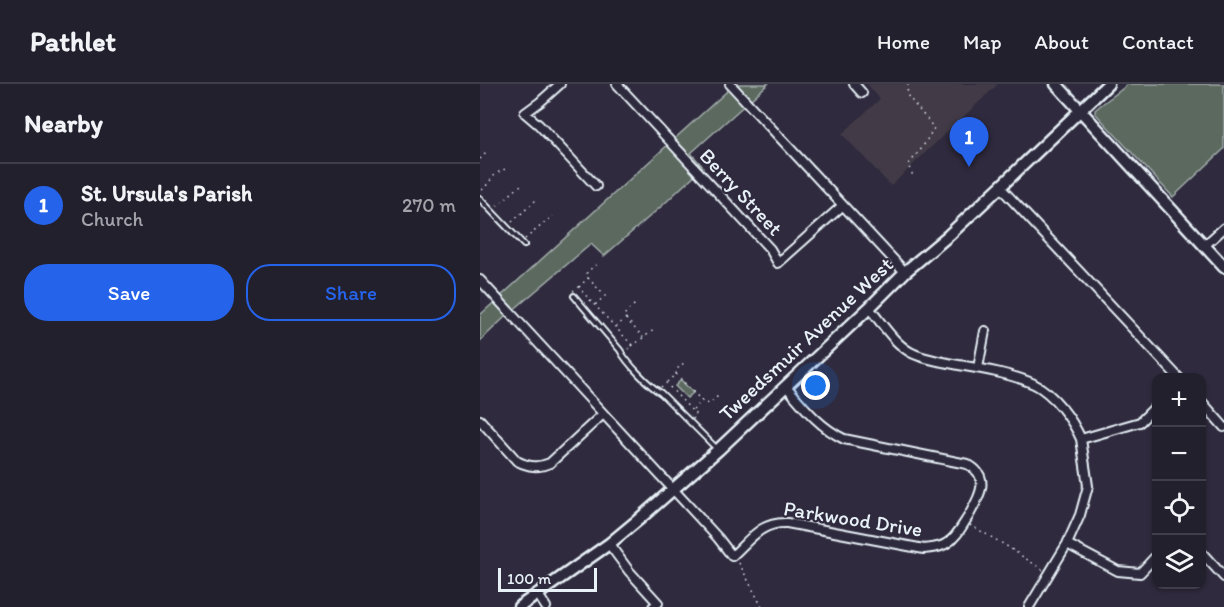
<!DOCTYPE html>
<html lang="en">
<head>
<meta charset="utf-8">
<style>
	body { margin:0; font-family:Itim,sans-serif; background:#2f2d3a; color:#f1f3f6 }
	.controls { position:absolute; right:18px; bottom:18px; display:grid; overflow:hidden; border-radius:12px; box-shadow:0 2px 4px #0004 }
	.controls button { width:54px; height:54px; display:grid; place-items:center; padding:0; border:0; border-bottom:2px solid #403e4a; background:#23202e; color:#f1f3f6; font:30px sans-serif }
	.scale { position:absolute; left:18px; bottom:15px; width:99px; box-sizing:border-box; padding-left:6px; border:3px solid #e8f1f8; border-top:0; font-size:16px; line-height:21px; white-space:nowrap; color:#e8f1f8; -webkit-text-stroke:4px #2f2a3d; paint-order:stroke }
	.you { position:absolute; left:336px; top:302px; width:21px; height:21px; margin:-15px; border:4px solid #fff; border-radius:50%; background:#1a73e8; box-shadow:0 0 0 9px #1a73e833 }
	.badge { display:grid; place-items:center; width:39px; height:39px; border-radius:50%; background:#2563eb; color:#fff; font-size:20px; font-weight:700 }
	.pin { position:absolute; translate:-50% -50px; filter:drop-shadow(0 2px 3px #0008) }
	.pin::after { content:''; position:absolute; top:32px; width:21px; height:18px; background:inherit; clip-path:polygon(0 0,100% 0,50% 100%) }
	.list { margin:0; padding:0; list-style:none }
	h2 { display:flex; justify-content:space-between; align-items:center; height:78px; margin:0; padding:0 24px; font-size:26px }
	h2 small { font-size:20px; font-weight:400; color:#a3a3aa }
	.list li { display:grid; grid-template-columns:39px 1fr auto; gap:18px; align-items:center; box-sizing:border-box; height:84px; padding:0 24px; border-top:2px solid #403e4a }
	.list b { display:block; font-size:22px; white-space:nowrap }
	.list p { margin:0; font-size:20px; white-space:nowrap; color:#a3a3aa }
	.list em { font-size:20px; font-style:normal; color:#a3a3aa }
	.actions { display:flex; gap:12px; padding:18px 24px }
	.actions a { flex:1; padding:14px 0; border:2px solid #2563eb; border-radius:24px; text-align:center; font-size:21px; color:#2563eb }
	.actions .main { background:#2563eb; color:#fff }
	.icon { flex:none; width:33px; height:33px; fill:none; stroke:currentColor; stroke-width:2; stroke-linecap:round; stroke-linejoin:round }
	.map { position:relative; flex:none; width:744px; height:523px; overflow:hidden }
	header { display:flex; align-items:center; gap:36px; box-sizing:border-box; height:84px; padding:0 30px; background:#23202e; border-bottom:2px solid #403e4a }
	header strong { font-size:28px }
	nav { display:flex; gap:33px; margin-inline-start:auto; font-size:21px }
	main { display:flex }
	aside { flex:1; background:#23202e }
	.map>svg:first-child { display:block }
	.built { fill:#423a47 }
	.green { fill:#5c695f; stroke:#a2adac; stroke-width:1.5 }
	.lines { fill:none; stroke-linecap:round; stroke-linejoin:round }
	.lane-casing { stroke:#e8f1f8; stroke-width:8 }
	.street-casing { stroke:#e8f1f8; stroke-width:12 }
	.secondary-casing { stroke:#e8f1f8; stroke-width:15 }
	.path { stroke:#e8f1f8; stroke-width:1.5; stroke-dasharray:1.5 4.5; stroke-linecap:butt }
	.lane { stroke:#2f2a3d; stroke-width:4 }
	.street { stroke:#2f2a3d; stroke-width:8 }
	.secondary { stroke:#2f2a3d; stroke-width:10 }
	.labels { text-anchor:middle; stroke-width:4.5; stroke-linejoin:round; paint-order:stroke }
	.street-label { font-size:21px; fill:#e8f1f8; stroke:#2f2a3d }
</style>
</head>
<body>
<header>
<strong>Pathlet</strong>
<nav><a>Home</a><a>Map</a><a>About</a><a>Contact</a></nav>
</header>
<main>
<aside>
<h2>Nearby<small></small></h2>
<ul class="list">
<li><span class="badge">1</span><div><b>St. Ursula's Parish</b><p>Church</p></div><em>270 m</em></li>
</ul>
<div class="actions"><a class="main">Save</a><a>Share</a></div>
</aside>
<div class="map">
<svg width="744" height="523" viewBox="0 0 744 523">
	<rect width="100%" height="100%" fill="#2f2a3d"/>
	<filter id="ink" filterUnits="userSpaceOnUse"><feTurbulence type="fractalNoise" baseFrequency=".0167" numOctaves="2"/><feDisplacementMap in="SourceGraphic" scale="12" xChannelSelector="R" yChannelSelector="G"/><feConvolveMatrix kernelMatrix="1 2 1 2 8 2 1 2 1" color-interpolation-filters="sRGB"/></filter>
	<g filter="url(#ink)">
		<!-- built -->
		<path class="built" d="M387,0H518L446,68L411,102L362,50L400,15Z"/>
		<!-- green -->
		<path class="green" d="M255,0H288L211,69L223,83L184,120L124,172L111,160L25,233L0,257V231Z
			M648,0H744V65L693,113L615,29V26C626,16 637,10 648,0Z
			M201,296L213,309L207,314L195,302Z"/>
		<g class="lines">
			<!-- lane casing -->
			<g class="lane-casing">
				<path id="lane" d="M0,115L44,161
					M94,212L140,266C146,278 169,302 181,309L237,365"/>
			</g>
			<!-- street casing -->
			<g class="street-casing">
				<path id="street" d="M80,0L60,18L45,29L59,41L116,102
					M137,0L290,165L298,179L362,122
					M250,0L425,188
					M374,0L382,9
					M520,103L699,294
					M724,162L744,144
					M0,196L238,454L252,472C270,456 280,438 307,439L444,465C452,464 460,464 467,459C476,454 482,442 488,433C498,415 513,393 487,380L364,355C339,343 324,323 306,302
					M389,224C402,239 413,258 430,268C442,275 464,278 479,281C503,285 532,290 554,300C574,310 592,335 601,355L608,402L600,431L587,460L549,523
					M498,284L505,247
					M722,318L744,343
					M0,336L37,377C49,383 58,384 70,379L123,330
					M601,355L660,338L676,322
					M129,460L149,487L178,519L173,523
					M587,460L638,487L660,489L676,472
					M722,469L744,493
					M57,509L66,523"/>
			</g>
			<!-- secondary casing -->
			<g class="secondary-casing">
				<path id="secondary" d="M576,0L744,183
					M39,523L129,460L158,436L238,366L389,224L425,188L469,151L520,103L628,0"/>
			</g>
			<!-- path -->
			<path class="path" d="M428,0L427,11L454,44L442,64L428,81L434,94
				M0,75L8,67
				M2,106C13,96 12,88 29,84
				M17,122L41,101
				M32,138L56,116
				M45,155L73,132
				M108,194L125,212L115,221
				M99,203L108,194L106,192L107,188L119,178
				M93,207L98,203L152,261L147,266
				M146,235L163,253
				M136,243L146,234L144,231L156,219
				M152,262L175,245
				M196,290L222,317
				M187,298L196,290L197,285L205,278
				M181,303L186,299L216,331L213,335
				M213,326L222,317L229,320L238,312
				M490,441L525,461L563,486
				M259,479L282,523"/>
			<!-- lane -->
			<use href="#lane" class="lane"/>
			<!-- street -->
			<use href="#street" class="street"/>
			<!-- secondary -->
			<use href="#secondary" class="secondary"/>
		</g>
	</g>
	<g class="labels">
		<!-- street labels -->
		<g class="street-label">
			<text transform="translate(261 108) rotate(47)" y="7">Berry Street</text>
			<text transform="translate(326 255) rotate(-43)" y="7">Tweedsmuir Avenue West</text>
			<text transform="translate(373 435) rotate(9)" y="7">Parkwood Drive</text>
		</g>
	</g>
</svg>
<div class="controls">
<button>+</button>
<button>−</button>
<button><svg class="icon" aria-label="locate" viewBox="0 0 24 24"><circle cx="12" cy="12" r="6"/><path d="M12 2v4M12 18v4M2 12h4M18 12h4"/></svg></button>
<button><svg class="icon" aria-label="layers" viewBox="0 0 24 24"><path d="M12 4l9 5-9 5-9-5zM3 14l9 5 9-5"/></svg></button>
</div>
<div class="scale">100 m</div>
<div class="you"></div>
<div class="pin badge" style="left:489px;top:83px">1</div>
</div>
</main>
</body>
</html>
